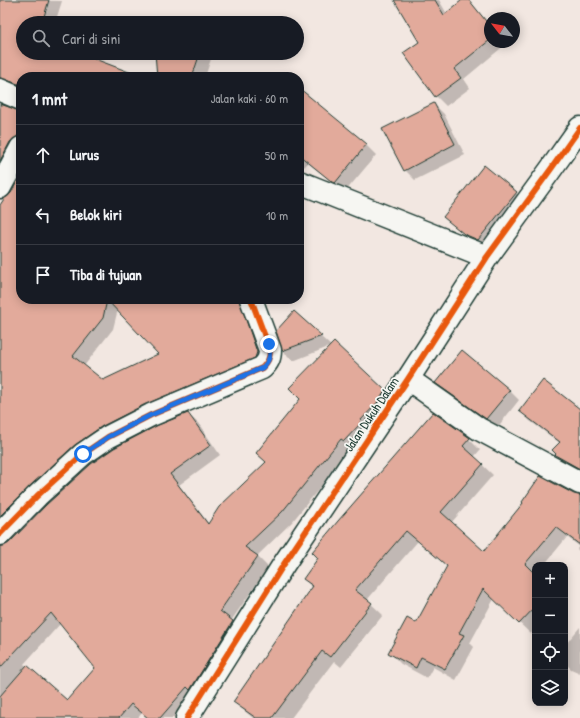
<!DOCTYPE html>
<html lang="id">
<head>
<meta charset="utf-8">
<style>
	body { margin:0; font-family:"Patrick Hand",sans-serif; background:#242831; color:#f1f3f6 }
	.controls { position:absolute; right:12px; bottom:12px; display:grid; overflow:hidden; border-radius:8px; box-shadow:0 2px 10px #0003 }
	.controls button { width:36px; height:36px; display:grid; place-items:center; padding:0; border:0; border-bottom:1px solid #363941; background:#171b24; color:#f1f3f6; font:20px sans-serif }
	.compass { position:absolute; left:484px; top:12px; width:36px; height:36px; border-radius:50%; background:#171b24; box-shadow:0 2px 10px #0003; rotate:301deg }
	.stop { position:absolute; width:12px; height:12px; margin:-9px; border:3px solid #1a73e8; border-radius:50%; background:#fff }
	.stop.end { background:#1a73e8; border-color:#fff; box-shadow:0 1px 4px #0008 }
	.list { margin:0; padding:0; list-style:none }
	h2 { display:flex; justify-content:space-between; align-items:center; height:52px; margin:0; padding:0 16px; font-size:17px }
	h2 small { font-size:13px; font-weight:400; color:#9ea1a6 }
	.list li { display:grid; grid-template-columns:26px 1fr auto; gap:12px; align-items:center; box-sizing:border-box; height:60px; padding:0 16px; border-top:1px solid #363941 }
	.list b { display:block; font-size:15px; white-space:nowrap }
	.list em { font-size:13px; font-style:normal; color:#9ea1a6 }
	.icon { flex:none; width:22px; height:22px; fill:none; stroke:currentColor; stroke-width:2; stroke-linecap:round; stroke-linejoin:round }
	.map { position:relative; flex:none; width:580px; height:718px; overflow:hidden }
	.search { position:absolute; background:#171b24; box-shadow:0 2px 10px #0003; left:16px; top:16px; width:288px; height:44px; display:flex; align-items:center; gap:10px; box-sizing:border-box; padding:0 14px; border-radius:22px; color:#9ea1a6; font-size:15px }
	.panel { position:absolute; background:#171b24; box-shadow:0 2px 10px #0003; left:16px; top:72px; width:288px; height:232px; border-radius:16px }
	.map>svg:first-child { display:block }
	.shadow { fill:#0003; fill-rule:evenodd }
	.building { fill:#e2aa9b; stroke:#1f3d34; fill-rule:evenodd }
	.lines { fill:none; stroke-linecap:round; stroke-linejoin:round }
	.street-casing { stroke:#1f3d34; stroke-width:25 }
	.street { stroke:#f6f6f2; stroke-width:22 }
	.cycleway-casing { stroke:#f6f6f2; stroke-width:8 }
	.cycleway { stroke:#e8590c; stroke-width:6 }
	.route { stroke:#1a73e8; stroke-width:5 }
	.labels { text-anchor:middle; stroke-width:3.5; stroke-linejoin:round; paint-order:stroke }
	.street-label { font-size:13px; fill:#1f3d34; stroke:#f6f6f2 }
</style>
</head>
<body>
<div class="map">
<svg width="580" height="718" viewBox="0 0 580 718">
	<rect width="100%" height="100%" fill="#f2e7e1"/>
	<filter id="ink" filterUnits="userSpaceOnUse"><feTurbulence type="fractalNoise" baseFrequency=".025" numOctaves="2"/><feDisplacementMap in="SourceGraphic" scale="8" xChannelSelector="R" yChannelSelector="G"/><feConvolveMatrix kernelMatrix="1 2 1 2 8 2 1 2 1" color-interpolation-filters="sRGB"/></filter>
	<g filter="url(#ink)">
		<!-- shadow -->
		<path class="shadow" d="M0,0L62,1L55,23H23V53H72L139,77H21V91L0,94Z
			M395,0H439L447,14L464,0H468L490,25V42H504L506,44L464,79L470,88L446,106L436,96L420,42Z
			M158,53H213L205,77H158Z
			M299,89L366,145L376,155L345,192L308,163L304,167L299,163Z
			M434,104L444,114L465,155L415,180L405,170Z
			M0,105L21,112V128L14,140L15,141L21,132V152L18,157L0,145Z
			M21,189V299H249L267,363L113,436L0,538V206ZM118,309L160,354L103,381L84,366L113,329Z
			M516,193L526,203L488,249L475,244L444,217Z
			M294,313L321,337L331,346L293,361L283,351L277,331Z
			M334,344L395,402L352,448L292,522L257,556L268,567L231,621L243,632L180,718H148L142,713L138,718H0V547H4L188,414L199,424L220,455L179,485L209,524L267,463L301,399ZM60,624L96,668L67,701L24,664Z
			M436,383L509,390L519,400L497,428L446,393Z
			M580,410V473L566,465L556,455L560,443L530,421L520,411Z
			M433,413L469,439L480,450L474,457L493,475L451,523L485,552L512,518L541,477L574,495L580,496V552L577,549L579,546L567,537L544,565H535V629L531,634L494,599L470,643L474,647L456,680L433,667L427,678L401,664L390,653L416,624L448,567L418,541L367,600L383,615L341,667L334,661L291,718H253L234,702L313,588L304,579Z
			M580,627V673L571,669L565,663V645Z"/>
		<!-- building -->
		<path class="building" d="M0,0H49L42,23H23V53H79L137,75L136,77H21V85L0,78Z
			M394,0H435L444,15L462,0H469L490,26V40L454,69L461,78L435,97L403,53L419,42Z
			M155,53H200L192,77H157Z
			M299,88L367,144L335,183L331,181L299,155Z
			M434,103L455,144L404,171L382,129Z
			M0,104L21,111V130L17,137L10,142L0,161Z
			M484,165L517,192L478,240L464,234L443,217Z
			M21,174V299H239L257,352L255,358L146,404L101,427L75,445L29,487L0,516V205L4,199L11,193ZM107,300L158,354L103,380L73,356L103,318Z
			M294,311L322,336L282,351L276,331Z
			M334,342L385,390L377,403L360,421L361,423L344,441L341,439L282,512L245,547L258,556L220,611L233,621L190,690L187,687L160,718H148L131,704L119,718H0V696L27,665L67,700L95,668L51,613L0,668V546H4L9,543L46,505L91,464L114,448L156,426L188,413L211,445L170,474L208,524L219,507L266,462L256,453L300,399L289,388Z
			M462,350L510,390L486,419L435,383Z
			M543,380L580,409V469L555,455L556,454L552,450L560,442L519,411Z
			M433,412L470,438L463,446L483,464L441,512L484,551L523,503L522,502L540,476L574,494L580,495V545L556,527L525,564L535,574V607L519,624L483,589L459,633L464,635L445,669L421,657L416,668L388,653L407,618L416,623L447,566L406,531L355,590L372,603L330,657L322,651L272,718H256L233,702L313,586L303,579L318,558L312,552L338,521Z"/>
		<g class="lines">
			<!-- street casing -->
			<g class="street-casing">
				<path id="street" d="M0,90L21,99
					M299,182L487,257
					M0,187L21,148
					M408,379L479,429L580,483
					M0,534L37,496L83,454L108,437L151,415L262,368C268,362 270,358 270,350L251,299
					M187,718L284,564L408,379L487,257L551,169L580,128"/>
			</g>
			<!-- street -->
			<use href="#street" class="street"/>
			<!-- cycleway casing -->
			<g class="cycleway-casing">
				<path id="cycleway" d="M0,534L37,496L83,454L108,437L151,415L262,368C268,362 270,358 270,350L251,299
					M187,718L284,564L408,379L487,257L551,169L580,128"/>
			</g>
			<!-- cycleway -->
			<use href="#cycleway" class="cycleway"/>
		</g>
	</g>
	<g class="lines" filter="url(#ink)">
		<!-- route -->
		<path class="route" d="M83,454L108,437L151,415L262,368C270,361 271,354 269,344"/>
	</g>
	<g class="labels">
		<!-- street labels -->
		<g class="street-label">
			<text transform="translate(371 414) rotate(-56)" y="5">Jalan Dukuh Dalam</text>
		</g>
	</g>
</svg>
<div class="controls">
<button>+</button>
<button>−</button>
<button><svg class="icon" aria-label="locate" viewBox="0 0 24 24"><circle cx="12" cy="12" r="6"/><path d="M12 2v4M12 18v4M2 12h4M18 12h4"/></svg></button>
<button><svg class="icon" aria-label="layers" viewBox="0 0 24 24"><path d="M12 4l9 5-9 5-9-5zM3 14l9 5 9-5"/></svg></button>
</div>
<svg class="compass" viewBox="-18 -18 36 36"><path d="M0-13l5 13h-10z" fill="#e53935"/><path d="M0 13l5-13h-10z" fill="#9ea1a6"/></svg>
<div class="stop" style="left:83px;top:454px"></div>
<div class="stop end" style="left:269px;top:344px"></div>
<div class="search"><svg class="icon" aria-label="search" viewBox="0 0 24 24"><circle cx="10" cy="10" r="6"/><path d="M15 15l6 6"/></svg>Cari di sini</div>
<section class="panel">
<h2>1 mnt<small>Jalan kaki · 60 m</small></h2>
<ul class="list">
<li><svg class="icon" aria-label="ahead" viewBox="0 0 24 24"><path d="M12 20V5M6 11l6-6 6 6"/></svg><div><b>Lurus</b></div><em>50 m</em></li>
<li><svg class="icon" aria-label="left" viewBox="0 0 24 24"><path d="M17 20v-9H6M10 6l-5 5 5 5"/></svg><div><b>Belok kiri</b></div><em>10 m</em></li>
<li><svg class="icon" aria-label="arrive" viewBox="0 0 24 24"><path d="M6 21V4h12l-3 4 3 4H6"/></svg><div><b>Tiba di tujuan</b></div></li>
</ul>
</section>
</div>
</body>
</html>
